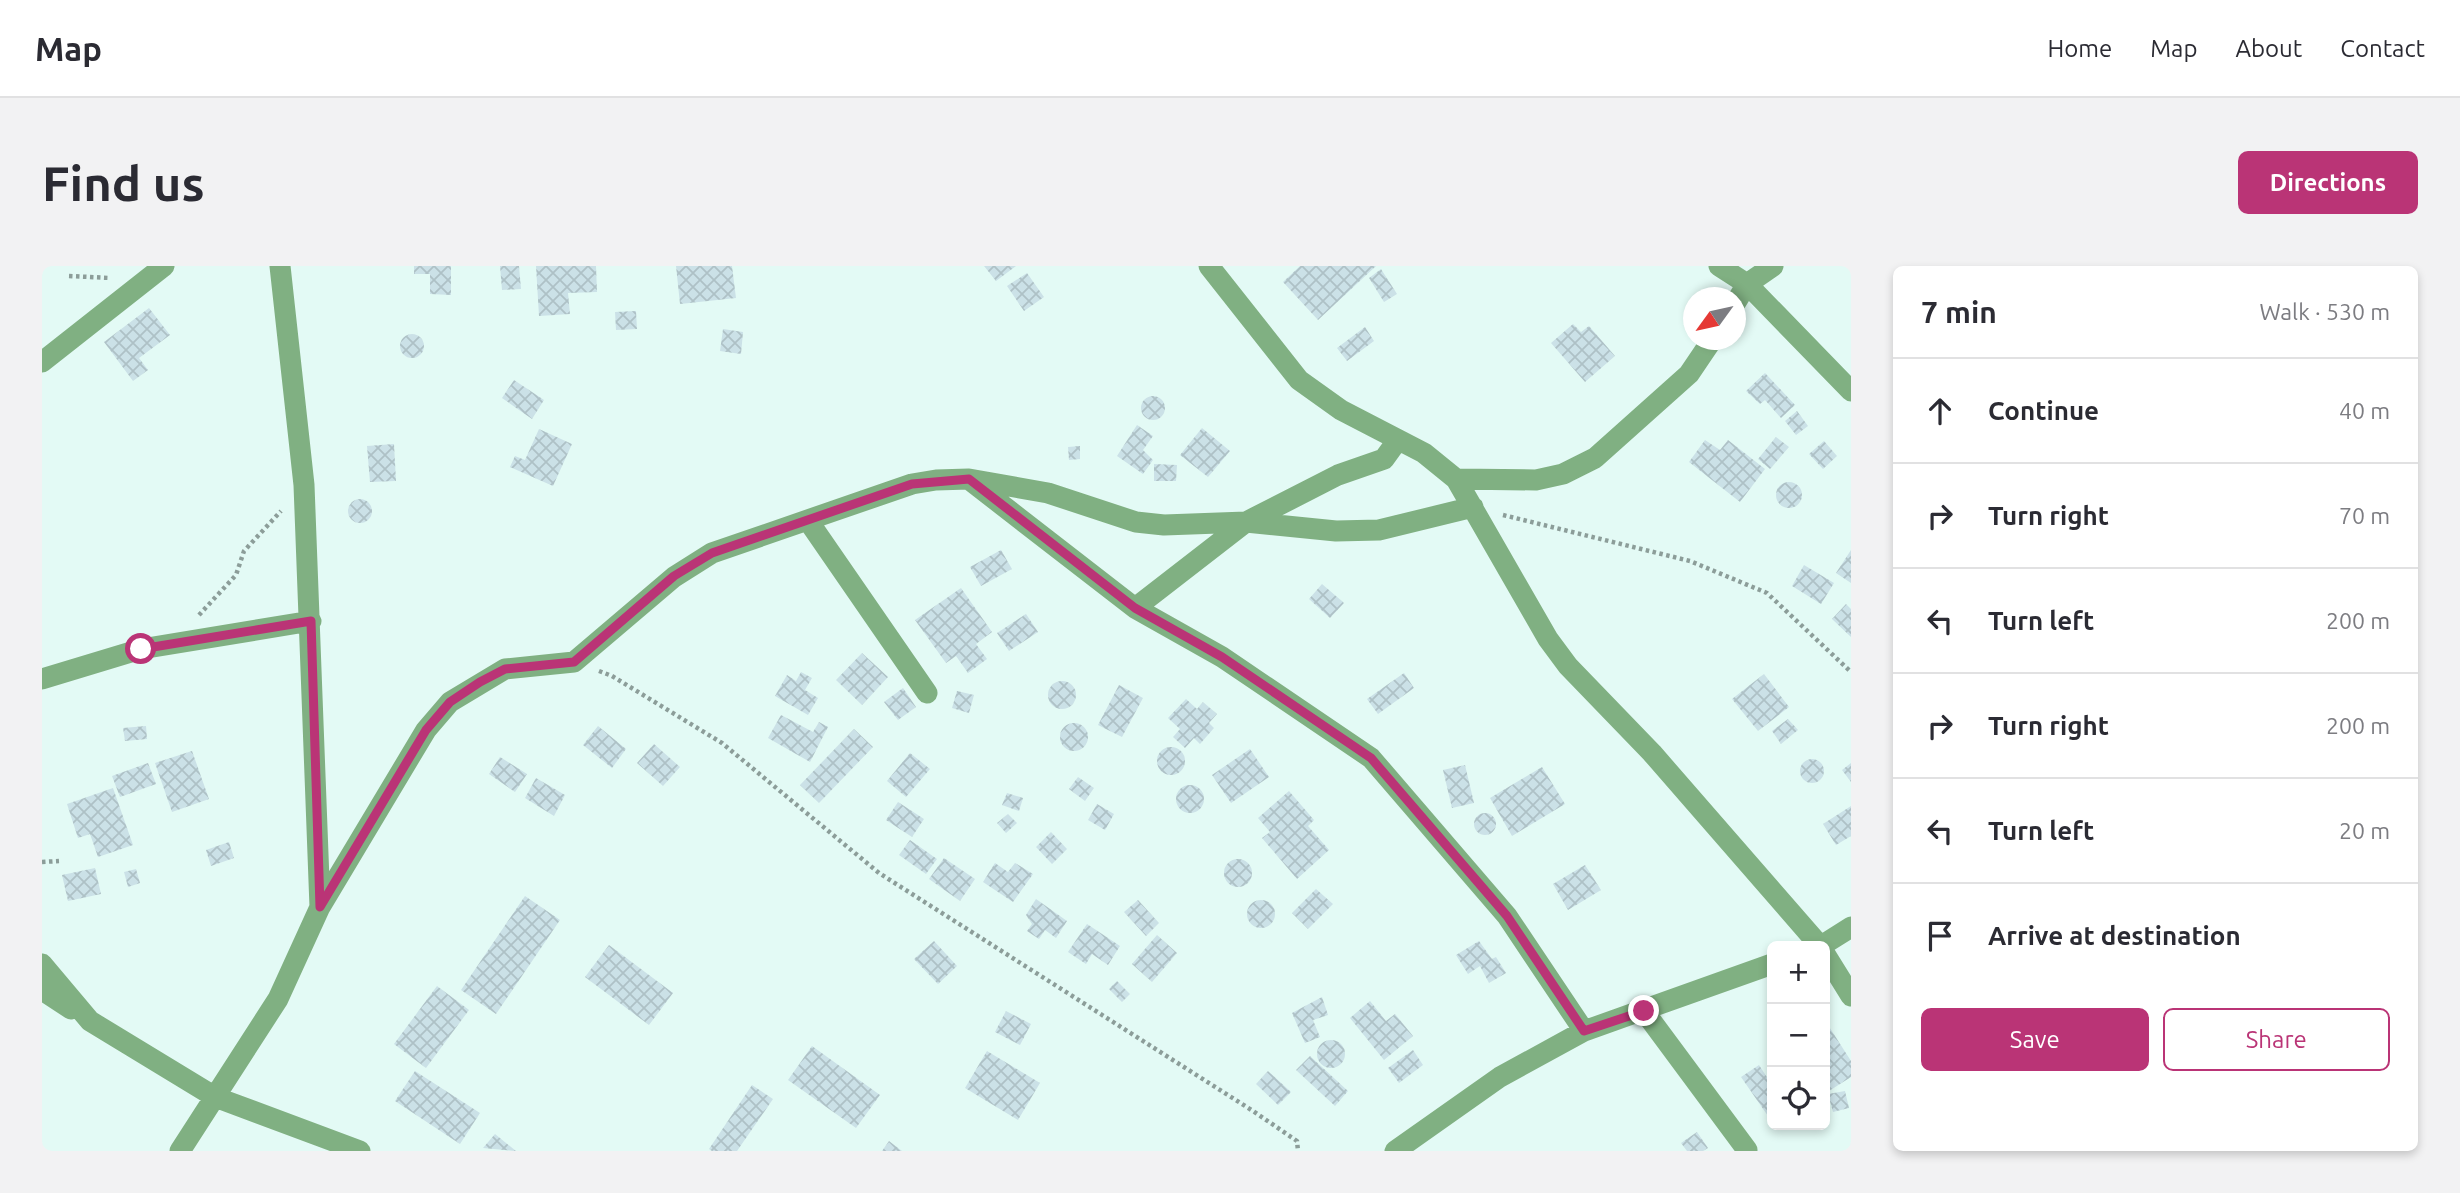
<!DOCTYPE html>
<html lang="en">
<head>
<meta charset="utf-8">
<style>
	body { margin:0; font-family:Ubuntu,sans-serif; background:#f2f2f3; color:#2b2b33 }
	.controls { position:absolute; right:21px; bottom:21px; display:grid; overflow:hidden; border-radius:10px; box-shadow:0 4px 10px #0003 }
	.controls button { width:63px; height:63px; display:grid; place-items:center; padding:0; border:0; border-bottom:2px solid #e1e1e2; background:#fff; color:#2b2b33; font:35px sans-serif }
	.compass { position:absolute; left:1641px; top:21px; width:63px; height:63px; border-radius:50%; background:#fff; box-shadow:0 4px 10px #0003; rotate:237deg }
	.stop { position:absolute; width:21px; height:21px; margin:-16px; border:5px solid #ba3476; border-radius:50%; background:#fff }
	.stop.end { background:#ba3476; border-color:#fff; box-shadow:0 2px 7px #0008 }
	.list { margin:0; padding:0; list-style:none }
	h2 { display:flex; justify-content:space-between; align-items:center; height:91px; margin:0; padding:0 28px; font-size:30px }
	h2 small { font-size:23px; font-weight:400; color:#7c7c81 }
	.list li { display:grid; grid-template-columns:46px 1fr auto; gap:21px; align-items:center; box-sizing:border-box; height:105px; padding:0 28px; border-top:2px solid #e1e1e2 }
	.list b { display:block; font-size:26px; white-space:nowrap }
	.list em { font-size:23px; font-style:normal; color:#7c7c81 }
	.actions { display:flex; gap:14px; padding:21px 28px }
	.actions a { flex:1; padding:16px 0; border:2px solid #ba3476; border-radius:10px; text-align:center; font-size:24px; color:#ba3476 }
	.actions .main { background:#ba3476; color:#fff }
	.icon { flex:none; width:38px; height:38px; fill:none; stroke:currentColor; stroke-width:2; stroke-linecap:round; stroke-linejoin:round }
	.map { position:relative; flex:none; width:1809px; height:885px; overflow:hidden; border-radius:10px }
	header { display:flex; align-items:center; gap:42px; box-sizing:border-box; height:98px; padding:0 35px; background:#fff; border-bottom:2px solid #e1e1e2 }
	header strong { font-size:33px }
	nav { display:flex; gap:38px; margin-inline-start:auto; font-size:24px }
	.intro { display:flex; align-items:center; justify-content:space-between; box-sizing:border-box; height:168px; padding:0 42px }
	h1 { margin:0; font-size:49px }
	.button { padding:18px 32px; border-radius:10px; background:#ba3476; color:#fff; font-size:24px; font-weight:700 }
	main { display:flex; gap:42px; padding:0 42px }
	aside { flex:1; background:#fff; border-radius:10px; box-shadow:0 4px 10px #0003 }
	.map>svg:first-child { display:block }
	.building { fill:url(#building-cross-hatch) }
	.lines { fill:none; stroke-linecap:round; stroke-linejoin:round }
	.path { stroke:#8c9d99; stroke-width:4.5; stroke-dasharray:3.5 3.5; stroke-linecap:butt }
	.street { stroke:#80b082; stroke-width:21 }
	.route { stroke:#ba3476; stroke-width:9 }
</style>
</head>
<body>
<header>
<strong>Map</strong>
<nav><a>Home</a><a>Map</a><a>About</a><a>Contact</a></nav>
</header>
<div class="intro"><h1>Find us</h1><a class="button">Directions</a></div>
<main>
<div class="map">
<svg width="1809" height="885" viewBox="0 0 1809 885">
	<defs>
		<pattern id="building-cross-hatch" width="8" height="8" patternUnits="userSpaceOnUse" patternTransform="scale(1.75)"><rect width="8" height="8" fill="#cbe1e7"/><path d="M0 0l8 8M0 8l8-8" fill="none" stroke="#aec1c6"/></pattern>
	</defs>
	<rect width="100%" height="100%" fill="#e3faf5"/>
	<!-- building -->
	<path class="building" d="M372,0H409V29L388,28V8H372Z
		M458,0H477L479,23L460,24Z
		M494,0H554L555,26L526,27L528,48L497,50Z
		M634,0H690L694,32L638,38Z
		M942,0H974L954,15Z
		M1258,0H1334L1276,54L1241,16Z
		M1339,3L1355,28L1342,36L1327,12Z
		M985,7L1002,31L982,45L965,20Z
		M107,42L128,69L97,92L106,104L91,115L62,76Z
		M594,45L595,63L574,64L573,46Z
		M1531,58L1539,66L1547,60L1573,90L1543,116L1509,77Z
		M1323,61L1332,75L1305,95L1295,82Z
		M681,63L701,66L699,88L678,85Z
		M358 80a12 12 0 1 1 24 0a12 12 0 1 1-24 0Z
		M1723,107L1753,139L1739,152L1723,134L1718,138L1704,125Z
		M472,114L502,134L490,153L460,132Z
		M1099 142a12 12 0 1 1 24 0a12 12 0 1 1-24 0Z
		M1755,145L1766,160L1754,169L1743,155Z
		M1095,159L1111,170L1101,184L1111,194L1101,208L1075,190Z
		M1160,162L1188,185L1166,211L1138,189Z
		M497,163L530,178L511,220L468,201L473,190L483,194Z
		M1734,171L1747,181L1728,203L1716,193Z
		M1663,174L1678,184L1686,174L1723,203L1698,236L1647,196Z
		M1782,175L1795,190L1781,203L1767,188Z
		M352,178L354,215L328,216L325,180Z
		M1038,180V193L1027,194L1026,181Z
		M1112,198L1135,199L1134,215H1112Z
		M1734 229a13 13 0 1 1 26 0a13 13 0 1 1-26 0Z
		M306 245a12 12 0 1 1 24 0a12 12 0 1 1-24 0Z
		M959,284L970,303L939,320L928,301Z
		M1809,284V317L1794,307Z
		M1762,299L1792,317L1779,338L1750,320Z
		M1280,318L1302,337L1288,352L1267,333Z
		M919,322L950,366L934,378L945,393L926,407L914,390L904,397L873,354Z
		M1804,338L1809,343V371L1790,353Z
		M984,348L996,366L967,385L955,367Z
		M820,387L846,411L820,439L794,414Z
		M759,406L770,412L763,424L776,432L766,449L733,430L745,409L754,415Z
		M1362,407L1372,422L1336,448L1325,433Z
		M1722,408L1747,441L1716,465L1690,433Z
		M1006 429a14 14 0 1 1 28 0a14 14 0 1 1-28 0Z
		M1077,419L1101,432L1080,471L1056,459Z
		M861,422L874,441L856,454L842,436Z
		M915,425L932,429L927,447L910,442Z
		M1144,433L1155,443L1161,436L1175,448L1167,457L1172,462L1158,478L1152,472L1143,482L1131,471L1138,463L1126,452Z
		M739,449L771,466L777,456L786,461L768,496L726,472Z
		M1746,453L1756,464L1739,478L1730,465Z
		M1018 471a14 14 0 1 1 28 0a14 14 0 1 1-28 0Z
		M104,460L105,473L83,475L81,462Z
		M556,460L584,483L570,502L541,479Z
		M812,463L831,481L777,537L758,519Z
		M612,478L638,501L621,520L595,497Z
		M1115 495a14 14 0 1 1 28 0a14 14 0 1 1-28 0Z
		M1208,483L1227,511L1189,537L1170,509Z
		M150,485L167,533L130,546L113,497Z
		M868,487L888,503L864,531L845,515Z
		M458,491L485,508L473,526L447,508Z
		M1758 505a12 12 0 1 1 24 0a12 12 0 1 1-24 0Z
		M106,497L114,518L78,531L70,510Z
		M1809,497V516L1800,504Z
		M1423,499L1432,537L1410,542L1401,504Z
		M1500,501L1523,538L1470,570L1448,532Z
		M1036,511L1052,522L1043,535L1027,523Z
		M494,512L523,529L512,550L483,532Z
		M1134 533a14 14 0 1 1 28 0a14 14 0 1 1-28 0Z
		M71,522L91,579L56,591L48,568L36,572L25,538Z
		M1247,525L1272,554L1266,560L1287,584L1255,613L1220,572L1228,566L1216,552Z
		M965,527L981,532L977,545L960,539Z
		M856,536L882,553L870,571L844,554Z
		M1055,538L1072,548L1063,564L1046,554Z
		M1809,540V570L1794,579L1781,558Z
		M1432 558a11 11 0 1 1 22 0a11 11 0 1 1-22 0Z
		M966,548L975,557L964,567L955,557Z
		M1009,566L1025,583L1010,598L994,581Z
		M868,574L895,593L884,608L857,589Z
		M187,576L192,592L169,600L164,584Z
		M902,592L933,613L918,635L887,613Z
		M1182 607a14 14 0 1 1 28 0a14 14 0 1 1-28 0Z
		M953,597L966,606L973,597L991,608L971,636L941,616Z
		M1543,599L1559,624L1526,644L1511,618Z
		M53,602L59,628L26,635L20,609Z
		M94,603L98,617L86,621L82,606Z
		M1274,623L1291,638L1266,663L1250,647Z
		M483,630L518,654L454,748L419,724Z
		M994,633L1025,655L1014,672L1003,664L997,673L985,665L990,658L984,649Z
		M1096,634L1117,657L1104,670L1082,646Z
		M1205 648a14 14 0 1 1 28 0a14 14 0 1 1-28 0Z
		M1045,658L1078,680L1066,699L1050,688L1044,698L1026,686Z
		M1115,669L1135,687L1110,716L1090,698Z
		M892,675L915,700L896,718L872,693Z
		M1437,675L1450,693L1454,691L1464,707L1447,717L1438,700L1426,708L1414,689Z
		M567,679L631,727L607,759L543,711Z
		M1075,715L1088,728L1080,736L1067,723Z
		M395,720L427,744L384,802L352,778Z
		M1280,731L1286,749L1271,754L1278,771L1263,777L1250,747Z
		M1328,735L1344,755L1353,748L1371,770L1342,794L1308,752Z
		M964,745L989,758L978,779L953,766Z
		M1786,759L1809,795V811L1787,825L1783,819V761Z
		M1275 788a14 14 0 1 1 28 0a14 14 0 1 1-28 0Z
		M770,780L838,829L814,862L746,814Z
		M1371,784L1381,799L1357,817L1346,802Z
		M945,785L998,817L976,854L923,822Z
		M1268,790L1306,825L1293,840L1254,804Z
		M1717,799L1730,819V847L1726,850L1699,811Z
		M373,805L438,847L418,878L353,835Z
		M1226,805L1249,826L1236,839L1214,818Z
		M710,819L731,833L695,885H670L667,883Z
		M1803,825L1807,842L1791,846L1786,828Z
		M1655,866L1666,882L1661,885H1645L1639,877Z
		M453,868L474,885L441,882Z
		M847,875L860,885H840Z"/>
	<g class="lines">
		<!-- path -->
		<path class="path" d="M27,10L68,12
			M1461,249L1648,295L1725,327L1809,406
			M157,349L194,309L202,285L239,245
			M557,405L570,410L680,477L837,607L1211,845L1255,875L1256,885
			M0,596L17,595"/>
		<!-- street -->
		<path class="street" d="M1167,0L1257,114L1299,144L1382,187L1414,213L1506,373L1526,400L1610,487L1778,680
			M1677,0L1705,18L1731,0
			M1694,36L1705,18L1809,125
			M0,96L122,0
			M1414,213L1494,214L1521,208L1553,192L1647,108L1670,74
			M929,215L1093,342L1180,391L1329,492L1465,650L1542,765
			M767,256L885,427
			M1093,342L1204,256L1296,209L1342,193L1355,175
			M0,413L99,383L269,355
			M278,641L384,464L408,436L463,403L532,396L632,311L670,287L870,218L894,214L927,213L1006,227L1094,256L1122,259L1204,256L1294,265L1337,264L1431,241
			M1779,680L1809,661
			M1783,688L1809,730
			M0,698L48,755L173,831L318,885
			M0,724L29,743
			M1602,745L1705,884
			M138,885L236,733L278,641L262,219L238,0
			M1353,885L1458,811L1542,765L1730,698"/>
	</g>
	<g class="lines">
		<!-- route -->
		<path class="route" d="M99,383L269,355L278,641L384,464L408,436L438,416L463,403L532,396L632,310L670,287L870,218L927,213L1093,342L1180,391L1329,492L1465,650L1542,765L1602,745"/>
	</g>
</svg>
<div class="controls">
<button>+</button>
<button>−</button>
<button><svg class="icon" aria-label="locate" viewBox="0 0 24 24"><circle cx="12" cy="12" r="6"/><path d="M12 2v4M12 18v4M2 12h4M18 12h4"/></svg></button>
</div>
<svg class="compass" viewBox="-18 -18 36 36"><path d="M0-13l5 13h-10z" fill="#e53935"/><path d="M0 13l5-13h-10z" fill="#7c7c81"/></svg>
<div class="stop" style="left:99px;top:383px"></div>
<div class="stop end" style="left:1602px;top:745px"></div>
</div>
<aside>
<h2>7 min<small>Walk · 530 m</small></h2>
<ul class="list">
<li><svg class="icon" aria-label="ahead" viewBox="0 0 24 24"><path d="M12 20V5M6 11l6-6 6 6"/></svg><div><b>Continue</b></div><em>40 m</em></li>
<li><svg class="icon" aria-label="right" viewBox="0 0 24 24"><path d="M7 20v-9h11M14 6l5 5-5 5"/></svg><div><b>Turn right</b></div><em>70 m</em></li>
<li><svg class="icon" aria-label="left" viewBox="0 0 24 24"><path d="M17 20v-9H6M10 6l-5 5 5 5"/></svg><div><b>Turn left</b></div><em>200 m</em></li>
<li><svg class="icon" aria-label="right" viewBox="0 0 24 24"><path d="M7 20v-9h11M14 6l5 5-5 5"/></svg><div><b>Turn right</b></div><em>200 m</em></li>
<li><svg class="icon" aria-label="left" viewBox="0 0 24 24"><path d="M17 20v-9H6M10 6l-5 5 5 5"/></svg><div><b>Turn left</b></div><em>20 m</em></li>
<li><svg class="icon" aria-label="arrive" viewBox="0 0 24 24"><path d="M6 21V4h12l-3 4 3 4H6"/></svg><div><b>Arrive at destination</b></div></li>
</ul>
<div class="actions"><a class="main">Save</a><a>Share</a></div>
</aside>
</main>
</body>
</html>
